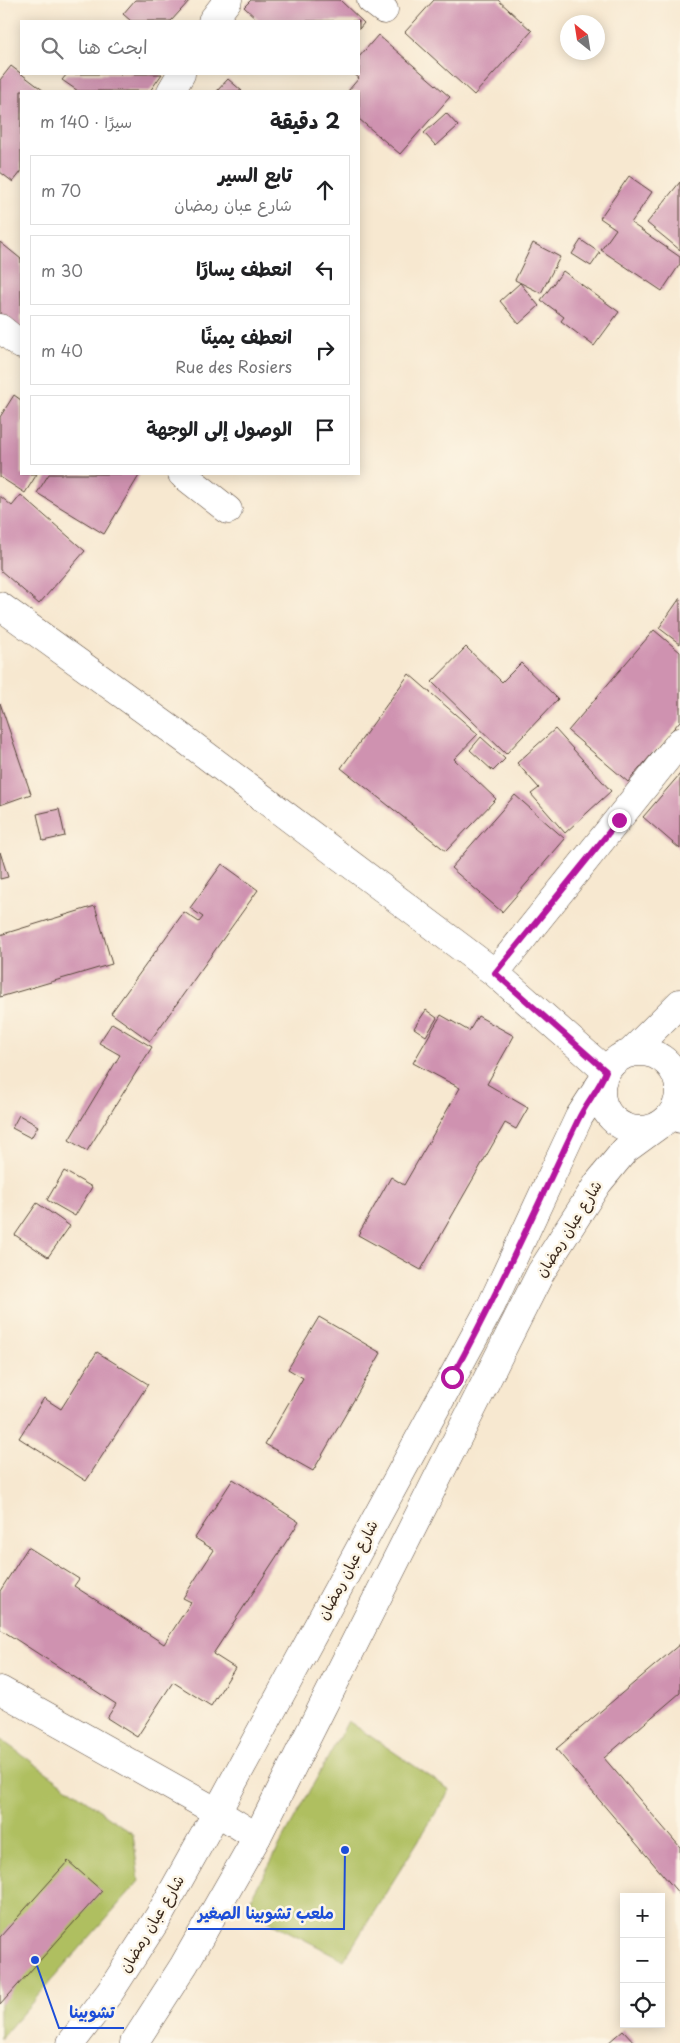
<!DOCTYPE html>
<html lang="ar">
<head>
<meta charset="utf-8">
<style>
	body { margin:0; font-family:"Playpen Sans","Playpen Sans Arabic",sans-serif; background:#f2f2f2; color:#202124; direction:rtl }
	.controls { position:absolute; right:15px; bottom:15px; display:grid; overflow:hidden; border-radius:0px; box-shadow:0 2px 12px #0003 }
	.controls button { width:45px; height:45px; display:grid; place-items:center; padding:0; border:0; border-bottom:1px solid #e0e0e0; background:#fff; color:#202124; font:25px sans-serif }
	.compass { position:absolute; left:560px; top:15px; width:45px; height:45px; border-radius:50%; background:#fff; box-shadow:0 2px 12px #0003; rotate:330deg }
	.stop { position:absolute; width:15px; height:15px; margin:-11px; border:4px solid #b5179e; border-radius:50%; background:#fff }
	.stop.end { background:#b5179e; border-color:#fff; box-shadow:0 1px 5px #0008 }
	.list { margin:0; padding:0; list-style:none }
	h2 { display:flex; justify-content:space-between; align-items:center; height:65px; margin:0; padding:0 20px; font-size:21px }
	h2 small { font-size:16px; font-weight:400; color:#757577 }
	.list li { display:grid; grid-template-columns:32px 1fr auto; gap:15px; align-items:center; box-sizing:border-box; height:70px; margin:0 10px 10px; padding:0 10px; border:1px solid #e0e0e0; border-radius:0px }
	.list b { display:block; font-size:19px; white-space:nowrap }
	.list p { margin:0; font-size:16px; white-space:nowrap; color:#757577 }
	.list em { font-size:16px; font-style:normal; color:#757577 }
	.icon { flex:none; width:28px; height:28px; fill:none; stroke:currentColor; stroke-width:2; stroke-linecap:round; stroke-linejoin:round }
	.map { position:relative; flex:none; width:680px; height:2043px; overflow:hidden; direction:ltr }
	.search { position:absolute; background:#fff; box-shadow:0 2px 12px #0003; left:20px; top:20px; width:340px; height:55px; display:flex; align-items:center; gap:12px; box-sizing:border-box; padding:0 18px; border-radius:0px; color:#757577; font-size:19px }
	.panel { position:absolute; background:#fff; box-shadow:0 2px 12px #0003; left:20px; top:90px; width:340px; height:385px; border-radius:0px; direction:rtl }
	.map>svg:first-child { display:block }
	.green { fill:#afbf61; stroke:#757440 }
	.building { fill:#cf92b0 }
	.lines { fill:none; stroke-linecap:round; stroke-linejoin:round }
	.minor-casing { stroke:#574639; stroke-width:29 }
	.tertiary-casing { stroke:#574639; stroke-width:29 }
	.minor { stroke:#fff; stroke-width:28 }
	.tertiary { stroke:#fff; stroke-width:28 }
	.route { stroke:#b5179e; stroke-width:6 }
	.labels { text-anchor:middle; stroke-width:5; stroke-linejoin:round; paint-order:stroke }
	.street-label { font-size:15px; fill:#3b2a1e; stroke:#fcf5e5 }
	.leader { fill:none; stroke:#1d4ed8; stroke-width:2 }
	.callout-dot { fill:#1d4ed8; stroke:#fcf5e5; stroke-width:2 }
	.callout-label { font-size:16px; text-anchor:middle; font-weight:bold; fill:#1d4ed8; stroke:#fcf5e5; stroke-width:5; stroke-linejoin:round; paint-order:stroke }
</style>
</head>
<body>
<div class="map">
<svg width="680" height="2043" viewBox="0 0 680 2043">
	<rect width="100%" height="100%" fill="#fcf5e5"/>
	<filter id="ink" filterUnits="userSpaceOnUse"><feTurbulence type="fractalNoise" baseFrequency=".02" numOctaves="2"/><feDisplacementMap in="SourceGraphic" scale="10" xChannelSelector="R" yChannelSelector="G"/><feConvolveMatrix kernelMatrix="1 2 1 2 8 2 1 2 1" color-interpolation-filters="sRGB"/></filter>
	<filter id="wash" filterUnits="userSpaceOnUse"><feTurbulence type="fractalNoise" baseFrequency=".0096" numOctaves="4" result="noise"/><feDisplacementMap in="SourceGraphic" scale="20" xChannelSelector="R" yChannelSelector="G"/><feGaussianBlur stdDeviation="1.12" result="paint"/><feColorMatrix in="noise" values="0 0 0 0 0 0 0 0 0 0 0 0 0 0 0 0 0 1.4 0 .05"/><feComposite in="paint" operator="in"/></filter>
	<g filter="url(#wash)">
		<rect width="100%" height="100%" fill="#f7e8d0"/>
		<!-- green -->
		<path class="green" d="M348,1721L450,1790L344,1960L245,1909Z
			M0,1739L133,1834L139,1881L0,2039Z"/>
		<g id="blocks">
			<!-- building -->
			<path class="building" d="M135,0H190L171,21H131L123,14Z
				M251,0H340L364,23L359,29V21H259L244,7Z
				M434,0H498L532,31L474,95L405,32Z
				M378,35L450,97L400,154L359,119V91H348L359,78L354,74H359V57Z
				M11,66L44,91H21V172L13,182L0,172V80Z
				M67,74H162L150,91H78L62,80Z
				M228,79L242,91H217Z
				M446,113L458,126L436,146L424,133Z
				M629,176L652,192L631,223L680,257V264L662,291L601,250L616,229L600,218Z
				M680,182V250L647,223Z
				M581,240L600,253L591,266L572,254Z
				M0,242L21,259V330L0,322Z
				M533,243L560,257L541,293L515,280Z
				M563,271L619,312L594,346L561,321L564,317L541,300Z
				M520,283L539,306L519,324L500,301Z
				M14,395L21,400V474H37L25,493L0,477V417Z
				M49,474H140L104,534L37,493Z
				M21,495L85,551L39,604L0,570V496L12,506Z
				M680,598V644L659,628Z
				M654,630L680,652V721L628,782L568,731Z
				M466,647L502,682L521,663L558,699L506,754L432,682Z
				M409,674L478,734L454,759L496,799L446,851L341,768Z
				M0,703L31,794L0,805Z
				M555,729L611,791L565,833L531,794L539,788L517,763Z
				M481,737L505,759L493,771L470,750Z
				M680,774V849L643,817Z
				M515,795L565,839L502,912L451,868Z
				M59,809L65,836L43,841L37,814Z
				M0,852L8,877L0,879Z
				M222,864L258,890L150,1041L111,1013L184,912L199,922L203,917L190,908Z
				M95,906L112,964L0,997V935Z
				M426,1010L437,1018L426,1036L414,1028Z
				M441,1015L469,1031L478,1016L514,1036L487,1084L528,1108L516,1129L505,1123L421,1270L358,1235L391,1177L404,1185L460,1088L413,1063Z
				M112,1023L152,1047L87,1151L69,1140L120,1055L99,1043Z
				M19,1115L38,1126L31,1138L12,1128Z
				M64,1171L92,1187L75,1216L47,1200Z
				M37,1203L70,1226L48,1257L15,1235Z
				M319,1317L381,1353L313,1471L265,1444L303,1378L288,1369Z
				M97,1352L148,1384L86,1481L19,1438L44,1398L61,1409Z
				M233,1479L299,1522L213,1654L235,1668L211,1706L173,1682L137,1737L107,1718L116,1704L0,1629V1591L28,1547L79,1579L74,1586L164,1644L191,1602L183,1598L214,1550L195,1538Z
				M680,1644V1693L604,1758L680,1847V1895L556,1749Z
				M68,1861L102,1891L0,2005V1937Z
				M623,2030L635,2043H608Z"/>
		</g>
	</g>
	<g filter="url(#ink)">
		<use href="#blocks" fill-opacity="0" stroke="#574639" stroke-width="1"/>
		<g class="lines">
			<!-- minor casing -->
			<g class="minor-casing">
				<path id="minor" d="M371,0L384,10
					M212,21L228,0
					M171,91L181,74
					M0,328L21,345
					M182,474L228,510
					M672,1114L680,1119
					M0,1690L217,1812L257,1837"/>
			</g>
			<!-- tertiary casing -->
			<g class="tertiary-casing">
				<path id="tertiary" d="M0,606L183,738L495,973L606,1071
					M495,973L680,742
					M601 1091a39 39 0 1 1 78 0a39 39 0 1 1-78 0Z
					M631,1052L680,1003
					M71,2043L110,1992L159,1916L217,1812L491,1306L579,1117L601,1083
					M134,2043L184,1965L257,1837L541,1272L598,1183L625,1150L662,1123"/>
			</g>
			<!-- minor -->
			<use href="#minor" class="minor"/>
			<!-- tertiary -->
			<use href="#tertiary" class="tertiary"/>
		</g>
	</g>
	<g class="lines" filter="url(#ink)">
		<!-- route -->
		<path class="route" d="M452,1377C498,1293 537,1206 578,1120C586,1103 599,1089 606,1071L495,973L619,820"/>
	</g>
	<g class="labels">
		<!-- street labels -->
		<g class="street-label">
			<text transform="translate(569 1229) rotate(-58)" y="5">شارع عبان رمضان</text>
			<text transform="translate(348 1570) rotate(-62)" y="5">شارع عبان رمضان</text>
			<text transform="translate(152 1924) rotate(-59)" y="5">شارع عبان رمضان</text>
		</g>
	</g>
	<!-- callouts -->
	<path class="leader" d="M345 1850L344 1929H188M35 1960L59 2028H124"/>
	<g class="callout-dot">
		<circle cx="345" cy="1850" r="5"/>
		<circle cx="35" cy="1960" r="5"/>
	</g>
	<g class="callout-label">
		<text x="266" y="1919">ملعب تشوبينا الصغير</text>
		<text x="92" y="2018">تشوبينا</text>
	</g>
</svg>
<div class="controls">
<button>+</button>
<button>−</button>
<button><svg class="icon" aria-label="locate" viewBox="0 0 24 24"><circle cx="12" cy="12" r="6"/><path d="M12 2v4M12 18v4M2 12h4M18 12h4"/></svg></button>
</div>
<svg class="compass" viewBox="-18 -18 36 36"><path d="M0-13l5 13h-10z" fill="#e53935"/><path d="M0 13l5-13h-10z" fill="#757577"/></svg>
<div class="stop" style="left:452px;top:1377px"></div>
<div class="stop end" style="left:619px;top:820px"></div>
<div class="search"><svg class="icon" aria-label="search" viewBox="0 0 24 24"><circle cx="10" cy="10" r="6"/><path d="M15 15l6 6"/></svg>ابحث هنا</div>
<section class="panel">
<h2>2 دقيقة<small>سيرًا · 140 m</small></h2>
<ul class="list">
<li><svg class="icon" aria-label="ahead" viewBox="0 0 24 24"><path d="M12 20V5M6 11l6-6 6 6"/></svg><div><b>تابع السير</b><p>شارع عبان رمضان</p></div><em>70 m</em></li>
<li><svg class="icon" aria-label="left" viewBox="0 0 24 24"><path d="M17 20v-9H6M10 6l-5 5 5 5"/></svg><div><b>انعطف يسارًا</b></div><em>30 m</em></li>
<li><svg class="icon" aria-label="right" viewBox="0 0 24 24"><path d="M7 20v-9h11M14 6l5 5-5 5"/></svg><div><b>انعطف يمينًا</b><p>Rue des Rosiers</p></div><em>40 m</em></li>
<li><svg class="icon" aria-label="arrive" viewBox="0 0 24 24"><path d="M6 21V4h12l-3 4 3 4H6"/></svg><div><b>الوصول إلى الوجهة</b></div></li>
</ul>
</section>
</div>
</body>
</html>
